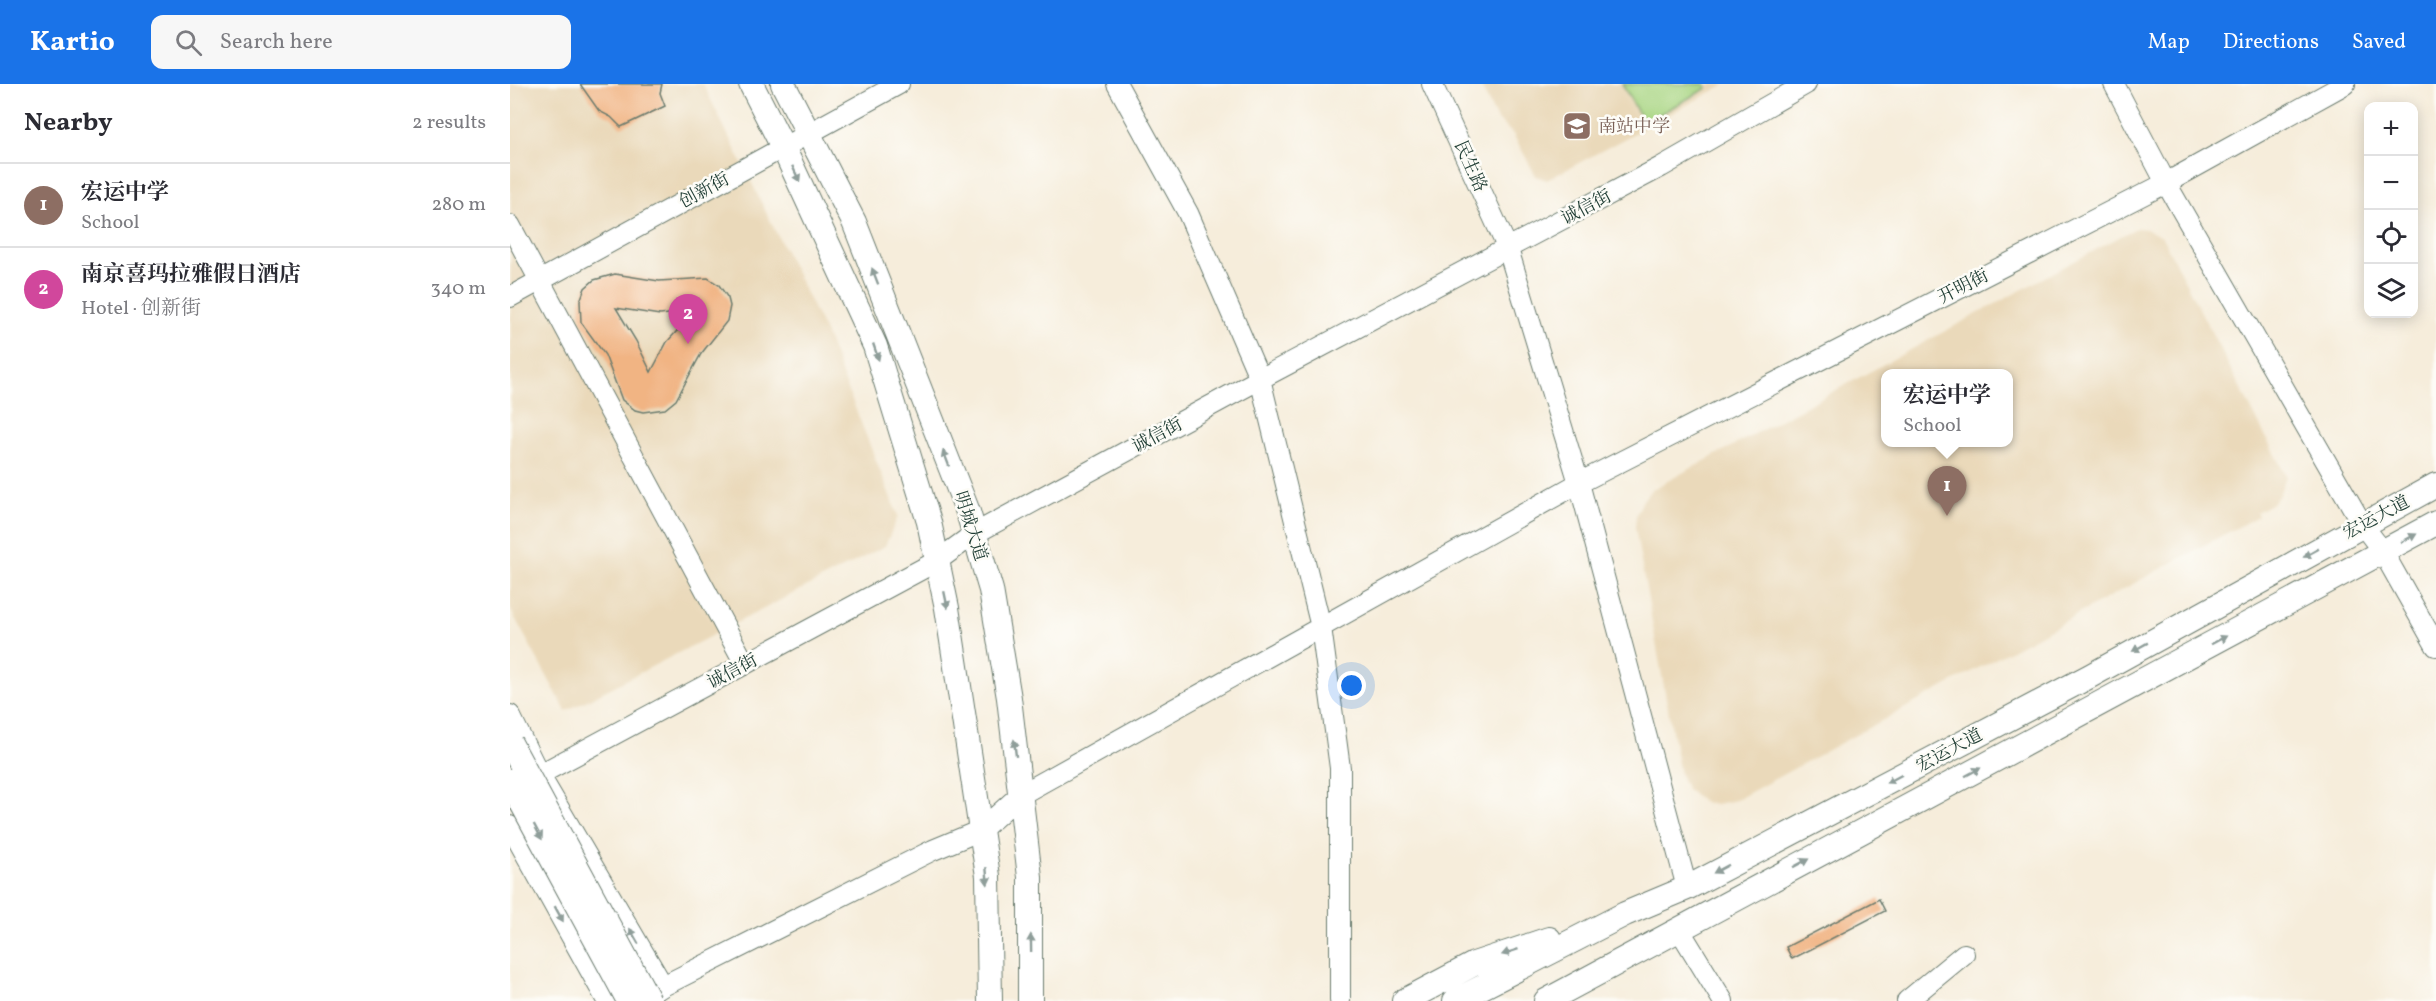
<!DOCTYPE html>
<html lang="en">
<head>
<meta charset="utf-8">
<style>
	body { margin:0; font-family:Vollkorn,"Noto Serif SC",serif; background:#f7f7f7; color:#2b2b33 }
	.controls { position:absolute; right:18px; top:18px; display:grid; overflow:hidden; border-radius:12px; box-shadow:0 3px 15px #0003 }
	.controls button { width:54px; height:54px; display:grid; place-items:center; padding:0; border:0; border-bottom:2px solid #e1e1e2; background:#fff; color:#2b2b33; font:30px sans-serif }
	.you { position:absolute; left:842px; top:602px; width:21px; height:21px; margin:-15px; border:4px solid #fff; border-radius:50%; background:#1a73e8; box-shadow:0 0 0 9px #1a73e833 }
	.badge { display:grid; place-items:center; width:39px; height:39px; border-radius:50%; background:#1a73e8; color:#fff; font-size:20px; font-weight:700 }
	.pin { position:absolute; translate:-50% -50px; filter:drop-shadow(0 2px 3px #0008) }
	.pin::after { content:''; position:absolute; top:32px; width:21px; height:18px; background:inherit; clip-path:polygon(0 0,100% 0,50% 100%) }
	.popup { position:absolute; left:1371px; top:285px; width:132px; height:78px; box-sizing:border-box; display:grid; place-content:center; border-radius:12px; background:#fff; filter:drop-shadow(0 2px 4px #0005); font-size:20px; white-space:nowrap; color:#7c7c81 }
	.popup b { font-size:22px; color:#2b2b33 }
	.popup::after { content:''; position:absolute; left:50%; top:100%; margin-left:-12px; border:12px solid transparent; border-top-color:#fff }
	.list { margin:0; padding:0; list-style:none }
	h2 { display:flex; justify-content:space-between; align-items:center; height:78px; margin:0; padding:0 24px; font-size:26px }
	h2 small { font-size:20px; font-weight:400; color:#7c7c81 }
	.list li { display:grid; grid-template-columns:39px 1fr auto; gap:18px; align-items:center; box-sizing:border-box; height:84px; padding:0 24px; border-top:2px solid #e1e1e2 }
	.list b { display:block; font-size:22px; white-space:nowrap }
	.list p { margin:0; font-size:20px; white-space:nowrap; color:#7c7c81 }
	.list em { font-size:20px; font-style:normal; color:#7c7c81 }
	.icon { flex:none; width:33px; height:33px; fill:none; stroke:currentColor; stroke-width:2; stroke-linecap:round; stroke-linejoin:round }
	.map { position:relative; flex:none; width:1926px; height:917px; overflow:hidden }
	header { display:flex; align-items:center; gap:36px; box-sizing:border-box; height:84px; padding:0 30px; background:#1a73e8; color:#fff }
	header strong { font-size:28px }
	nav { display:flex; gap:33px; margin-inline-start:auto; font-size:21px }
	.search { width:420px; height:54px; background:#f7f7f7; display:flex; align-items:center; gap:15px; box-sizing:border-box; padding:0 21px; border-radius:12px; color:#7c7c81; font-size:22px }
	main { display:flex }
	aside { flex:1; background:#fff }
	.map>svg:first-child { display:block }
	.built { fill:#ead9ba; fill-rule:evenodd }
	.green { fill:#a9d683; stroke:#648a5c; stroke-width:1.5 }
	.building { fill:#f1b483; fill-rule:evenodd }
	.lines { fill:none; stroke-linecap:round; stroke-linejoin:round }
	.minor-casing { stroke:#6a7b6e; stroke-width:22 }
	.major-casing { stroke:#6a7b6e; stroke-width:26 }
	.minor { stroke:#fff; stroke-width:20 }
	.major { stroke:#fff; stroke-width:24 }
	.major-bridge-casing { stroke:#6a7b6e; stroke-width:26; stroke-linecap:butt }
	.major-bridge { stroke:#fff; stroke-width:24 }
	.oneway { fill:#8f9e9a }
	.labels { text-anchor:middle; stroke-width:5; stroke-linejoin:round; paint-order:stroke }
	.education-label { font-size:18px; fill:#785e54; stroke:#fdfcf7; text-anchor:start }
	.street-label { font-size:18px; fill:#1f3d34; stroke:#fdfcf7 }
</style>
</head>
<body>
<header>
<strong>Kartio</strong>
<div class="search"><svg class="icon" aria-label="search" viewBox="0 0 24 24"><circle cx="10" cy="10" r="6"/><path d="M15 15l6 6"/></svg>Search here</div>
<nav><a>Map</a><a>Directions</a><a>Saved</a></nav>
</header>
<main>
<aside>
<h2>Nearby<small>2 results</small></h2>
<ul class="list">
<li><span class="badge" style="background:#8d6e63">1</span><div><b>宏运中学</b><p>School</p></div><em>280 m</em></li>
<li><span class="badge" style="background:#d1479c">2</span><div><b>南京喜玛拉雅假日酒店</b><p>Hotel · 创新街</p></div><em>340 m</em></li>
</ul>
</aside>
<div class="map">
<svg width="1926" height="917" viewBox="0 0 1926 917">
	<rect width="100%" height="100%" fill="#fdfcf7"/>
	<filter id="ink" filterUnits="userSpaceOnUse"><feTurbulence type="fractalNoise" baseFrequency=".0167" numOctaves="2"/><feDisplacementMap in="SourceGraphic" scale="12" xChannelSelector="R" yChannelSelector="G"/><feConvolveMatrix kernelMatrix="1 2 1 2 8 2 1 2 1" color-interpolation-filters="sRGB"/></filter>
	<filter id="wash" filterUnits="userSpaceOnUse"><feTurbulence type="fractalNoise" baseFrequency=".008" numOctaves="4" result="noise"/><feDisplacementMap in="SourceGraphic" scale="24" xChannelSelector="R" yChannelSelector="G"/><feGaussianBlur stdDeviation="1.35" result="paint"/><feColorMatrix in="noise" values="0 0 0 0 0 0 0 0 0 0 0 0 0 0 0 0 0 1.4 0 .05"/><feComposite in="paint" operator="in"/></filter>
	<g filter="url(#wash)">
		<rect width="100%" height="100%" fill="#f6eddb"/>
		<!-- built -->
		<path class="built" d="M0,0H193L315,248L388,432L375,462L56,627L0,525Z
			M970,0H1216L1037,96L1026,92L1003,50L986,34Z
			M1626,144L1636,145L1652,153L1776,392L1769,411L1763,419L1746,428L1748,432L1226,716L1206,720L1194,718L1186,713L1176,704L1170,690L1125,444L1126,432L1133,416L1141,406ZM1376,290H1498V358H1376Z"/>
		<!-- green -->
		<path class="green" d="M1112,0H1195L1197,4L1134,39Z"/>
		<g id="blocks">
			<!-- building -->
			<path class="building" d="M70,0H152L150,9L155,22L111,43L101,33L89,27Z
				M105,190L149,197L198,194L209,201L218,214L220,222L217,237L191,270L166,316L155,325L133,328L125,326L112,316L95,271L71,238L70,217L75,204L84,196ZM106,224L150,231L185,227L157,258L141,288L126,257Z
				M1369,815L1375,827L1282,875L1276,863Z"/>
		</g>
	</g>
	<g filter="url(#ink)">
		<use href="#blocks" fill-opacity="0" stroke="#6a7b6e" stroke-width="1.5"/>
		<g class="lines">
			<!-- minor casing -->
			<g class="minor-casing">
				<path id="minor" d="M607,0L678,129L750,295L811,543L830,684V917
					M922,0L998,165L1069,399L1177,804
					M1604,0L1656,99L1852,440L1873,468L1926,562
					M0,141L235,580
					M0,213L389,0
					M0,631L29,690L153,902
					M8,702L427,477L464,450L750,295L1151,83L1296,0
					M0,742L97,917
					M1169,845L1213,917
					M129,917L153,902L423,766L471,746L510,711L1069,399L1656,99L1835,0
					M1397,917L1454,870"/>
			</g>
			<!-- major casing -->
			<g class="major-casing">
				<path id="major" d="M241,0L273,63L365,262L419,438L437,524L478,792L480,917
					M273,0L344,138L458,428L481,506L499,614L520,793V917
					M894,917L964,880L1039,855
					M945,917L1115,830L1177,804L1580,592L1926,401
					M1036,917L1926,439"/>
			</g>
			<!-- minor -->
			<use href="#minor" class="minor"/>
			<!-- major -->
			<use href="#major" class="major"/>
			<!-- major-bridge casing -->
			<g class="major-bridge-casing">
				<path id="major-bridge" d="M0,659L139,917
					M0,697L119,917"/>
			</g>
			<!-- major-bridge -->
			<use href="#major-bridge" class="major-bridge"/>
		</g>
		<!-- one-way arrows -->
		<defs><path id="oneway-solid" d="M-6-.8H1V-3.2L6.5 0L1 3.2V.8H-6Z" transform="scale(1.5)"/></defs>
		<g class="oneway">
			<use href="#oneway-solid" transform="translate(286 90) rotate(65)"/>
			<use href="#oneway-solid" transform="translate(365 192) rotate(-111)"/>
			<use href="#oneway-solid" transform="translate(366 268) rotate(71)"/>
			<use href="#oneway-solid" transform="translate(436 374) rotate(-111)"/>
			<use href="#oneway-solid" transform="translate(1899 454) rotate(-28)"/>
			<use href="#oneway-solid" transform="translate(1801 469) rotate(151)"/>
			<use href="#oneway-solid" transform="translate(436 516) rotate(78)"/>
			<use href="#oneway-solid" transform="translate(1709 556) rotate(-28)"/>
			<use href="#oneway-solid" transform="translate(1630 563) rotate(151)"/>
			<use href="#oneway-solid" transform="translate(505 664) rotate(-97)"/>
			<use href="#oneway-solid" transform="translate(1463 688) rotate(-28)"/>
			<use href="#oneway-solid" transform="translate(1384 695) rotate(152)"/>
			<use href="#oneway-solid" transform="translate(28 748) rotate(62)"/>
			<use href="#oneway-solid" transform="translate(1291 779) rotate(-28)"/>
			<use href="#oneway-solid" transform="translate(1211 785) rotate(152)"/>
			<use href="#oneway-solid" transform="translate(477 792) rotate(85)"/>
			<use href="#oneway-solid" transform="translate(49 830) rotate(61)"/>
			<use href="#oneway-solid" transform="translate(124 852) rotate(-120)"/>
			<use href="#oneway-solid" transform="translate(521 859) rotate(-91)"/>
			<use href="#oneway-solid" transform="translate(1000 868) rotate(161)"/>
		</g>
	</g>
	<!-- icons -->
	<defs>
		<g id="school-square" transform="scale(1.5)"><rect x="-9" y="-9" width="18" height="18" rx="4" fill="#8d6e63" stroke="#fdfcf7"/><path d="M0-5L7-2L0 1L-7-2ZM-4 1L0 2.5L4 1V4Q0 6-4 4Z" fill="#fff"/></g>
	</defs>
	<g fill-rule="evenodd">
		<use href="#school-square" x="1067" y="42"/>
	</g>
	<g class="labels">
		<!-- education labels -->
		<g class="education-label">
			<text x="1088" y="48">南站中学</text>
		</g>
		<!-- street labels -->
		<g class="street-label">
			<text transform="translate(961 82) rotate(66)" y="6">民生路</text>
			<text transform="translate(194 106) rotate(-29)" y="6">创新街</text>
			<text transform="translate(1076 123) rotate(-28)" y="6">诚信街</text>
			<text transform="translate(1453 202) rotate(-27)" y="6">开明街</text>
			<text transform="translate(647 351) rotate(-28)" y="6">诚信街</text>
			<text transform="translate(1866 433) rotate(-28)" y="6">宏运大道</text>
			<text transform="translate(461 442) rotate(72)" y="6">明城大道</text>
			<text transform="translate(222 587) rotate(-28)" y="6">诚信街</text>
			<text transform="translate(1439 666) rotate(-28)" y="6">宏运大道</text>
		</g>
	</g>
</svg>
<div class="controls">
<button>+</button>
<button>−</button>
<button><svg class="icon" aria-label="locate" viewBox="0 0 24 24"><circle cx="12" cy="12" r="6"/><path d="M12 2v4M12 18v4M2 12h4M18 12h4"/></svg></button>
<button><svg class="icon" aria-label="layers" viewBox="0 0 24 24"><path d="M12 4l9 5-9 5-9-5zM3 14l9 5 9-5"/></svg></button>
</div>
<div class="you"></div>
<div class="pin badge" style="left:1437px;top:432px;background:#8d6e63">1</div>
<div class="popup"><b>宏运中学</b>School</div>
<div class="pin badge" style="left:178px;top:260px;background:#d1479c">2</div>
</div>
</main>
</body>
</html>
